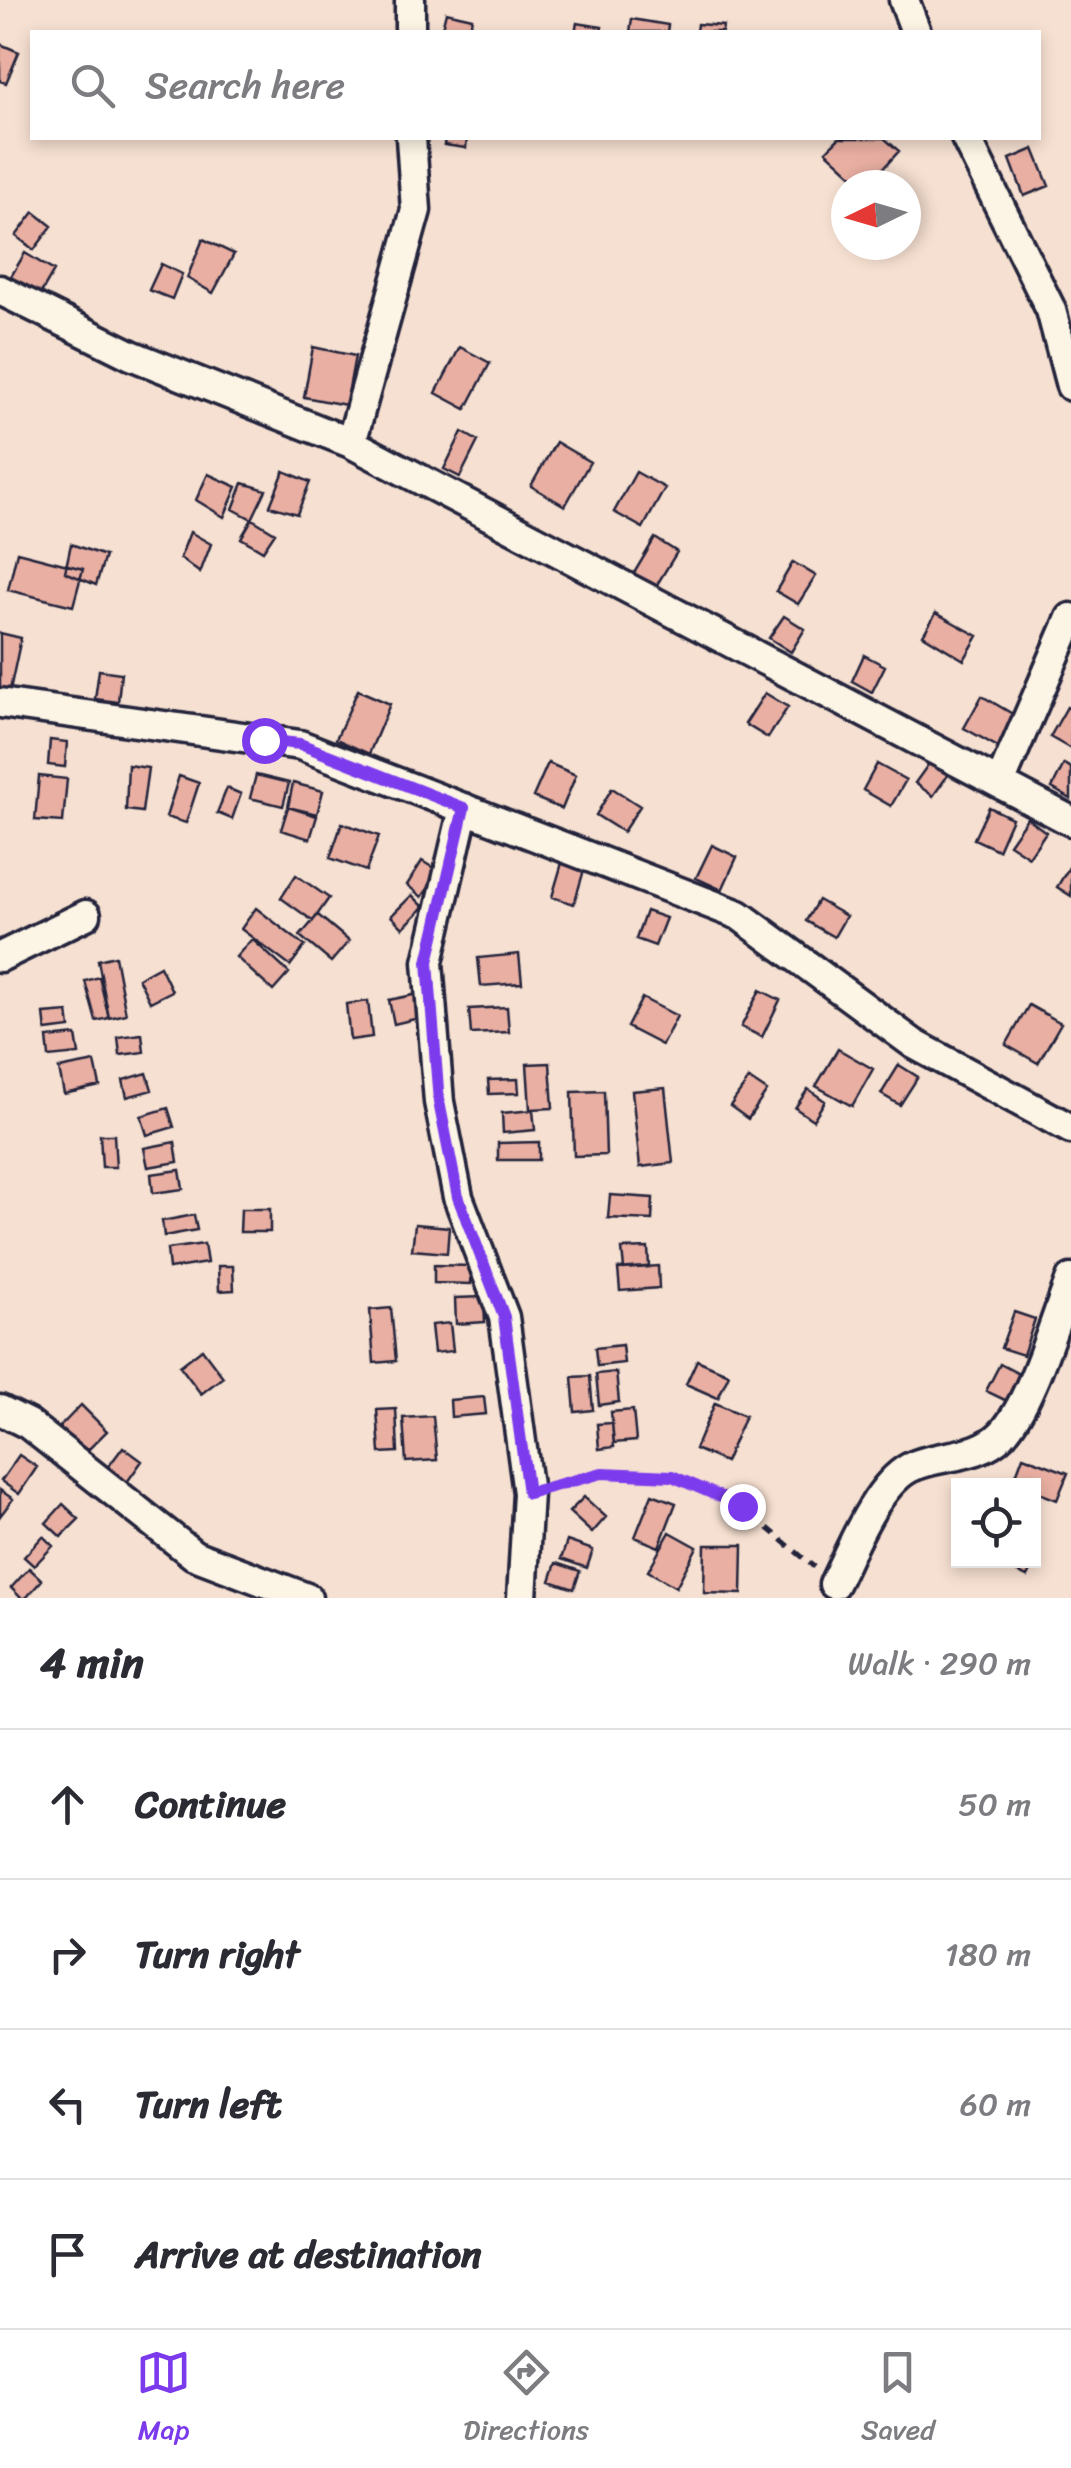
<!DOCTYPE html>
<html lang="en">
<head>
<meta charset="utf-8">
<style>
	body { margin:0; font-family:Sriracha,sans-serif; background:#f7f7f7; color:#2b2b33 }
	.controls { position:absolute; right:30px; bottom:30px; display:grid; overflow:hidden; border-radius:0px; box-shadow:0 5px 15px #0003 }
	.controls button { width:90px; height:90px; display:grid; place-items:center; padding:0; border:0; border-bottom:2px solid #e1e1e2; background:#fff; color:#2b2b33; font:50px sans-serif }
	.compass { position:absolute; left:831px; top:170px; width:90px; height:90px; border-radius:50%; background:#fff; box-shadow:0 5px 15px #0003; rotate:265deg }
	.stop { position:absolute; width:30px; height:30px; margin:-22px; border:8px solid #7c3aed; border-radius:50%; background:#fff }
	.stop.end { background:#7c3aed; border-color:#fff; box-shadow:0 2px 10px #0008 }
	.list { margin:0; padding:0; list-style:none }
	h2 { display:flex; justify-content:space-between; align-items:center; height:130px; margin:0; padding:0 40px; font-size:42px }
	h2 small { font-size:32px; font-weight:400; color:#7c7c81 }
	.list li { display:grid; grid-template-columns:65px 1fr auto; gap:30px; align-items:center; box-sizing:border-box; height:150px; padding:0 40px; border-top:2px solid #e1e1e2 }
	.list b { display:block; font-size:38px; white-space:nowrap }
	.list em { font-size:32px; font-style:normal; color:#7c7c81 }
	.icon { flex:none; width:55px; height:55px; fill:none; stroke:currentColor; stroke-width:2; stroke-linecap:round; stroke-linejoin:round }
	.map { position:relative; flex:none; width:1071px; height:1598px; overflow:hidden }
	.search { position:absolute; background:#fff; box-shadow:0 5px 15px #0003; left:30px; right:30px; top:30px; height:110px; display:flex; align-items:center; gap:25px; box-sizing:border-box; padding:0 35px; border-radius:0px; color:#7c7c81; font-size:38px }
	.sheet { height:730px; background:#fff }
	nav { display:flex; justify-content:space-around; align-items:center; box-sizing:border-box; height:140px; border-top:2px solid #e1e1e2; background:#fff; font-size:28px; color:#7c7c81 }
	nav a { display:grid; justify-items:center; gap:5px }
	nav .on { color:#7c3aed }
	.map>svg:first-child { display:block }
	.building { fill:#e9afa2; stroke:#22223b; stroke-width:2.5 }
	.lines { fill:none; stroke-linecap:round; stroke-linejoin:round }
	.minor-casing { stroke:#22223b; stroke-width:35 }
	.path { stroke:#22223b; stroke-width:5; stroke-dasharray:10 8; stroke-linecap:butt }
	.minor { stroke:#fcf5e5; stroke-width:28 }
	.route { stroke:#7c3aed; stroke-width:12 }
</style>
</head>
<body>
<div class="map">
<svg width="1071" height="1598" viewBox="0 0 1071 1598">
	<rect width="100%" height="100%" fill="#f6e0d1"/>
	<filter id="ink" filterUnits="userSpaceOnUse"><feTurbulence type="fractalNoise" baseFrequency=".01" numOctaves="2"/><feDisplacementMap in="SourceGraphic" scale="20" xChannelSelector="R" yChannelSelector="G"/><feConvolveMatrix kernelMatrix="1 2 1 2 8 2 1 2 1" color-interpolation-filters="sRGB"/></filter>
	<g filter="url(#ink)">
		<!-- building -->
		<path class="building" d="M446,12L472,18L469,32L442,28Z
			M632,19L668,25L667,32H630Z
			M577,23L602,27L601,32H575Z
			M697,24L723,26L722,32H696Z
			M0,44L19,52L6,83L0,81Z
			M445,138H467L466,148L444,145Z
			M839,138H884L899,151L868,185H863L826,151Z
			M1034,149L1049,186L1024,196L1010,159Z
			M34,212L52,226L34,250L16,236Z
			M203,239L234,254L213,293L187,278Z
			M25,253L54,271L40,295L10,278Z
			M161,264L182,274L172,299L149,290Z
			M313,347L355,356L346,405L304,397Z
			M460,347L490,363L466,409L436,393Z
			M462,432L478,441L460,477L444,469Z
			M556,442L590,462L565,506L531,486Z
			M284,471L310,482L297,514L270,506Z
			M636,472L665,488L643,528L614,512Z
			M208,474L237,487L224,517L196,500Z
			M243,483L266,490L252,519L233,509Z
			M252,519L275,533L263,551L241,538Z
			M190,532L211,544L200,573L180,558Z
			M655,538L677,552L653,591L631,578Z
			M71,544L105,556L96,585L65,572Z
			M17,552L83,569L73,606L8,590Z
			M793,562L816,576L798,604L776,591Z
			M936,613L978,636L964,660L923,635Z
			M784,616L805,629L791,652L769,638Z
			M0,633L21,638L10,690L0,687Z
			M864,655L885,666L872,692L852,681Z
			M99,670L121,673L118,702L95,699Z
			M358,690L390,704L369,754L336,739Z
			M765,693L788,707L768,738L745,724Z
			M982,696L1016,716L998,747L964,728Z
			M1067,707L1071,709V749L1050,737Z
			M50,740L67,742L65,767L48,765Z
			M930,762L948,775L933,796L915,783Z
			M548,763L576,775L562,809L533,797Z
			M877,764L906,780L891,806L863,790Z
			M1064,764L1071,768V799L1052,788Z
			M128,765L148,768L142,812L126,810Z
			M256,775L289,783L283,806L250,798Z
			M39,776L67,779L63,822L35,820Z
			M179,776L199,783L186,823L166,817Z
			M293,783L323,791L317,814L288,807Z
			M227,788L241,794L232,819L217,813Z
			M612,788L640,806L623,832L596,815Z
			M288,807L317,816L310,839L281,830Z
			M989,807L1012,818L998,850L974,839Z
			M1027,818L1046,832L1029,857L1009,844Z
			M342,823L379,836L366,871L330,858Z
			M712,845L737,857L722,890L696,878Z
			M422,861L440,872L422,897L407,885Z
			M562,863L584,870L574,904L552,897Z
			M1071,864V896L1057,887Z
			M296,875L329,898L313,921L281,898Z
			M412,895L424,907L403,928L391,916Z
			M818,900L846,916L834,937L806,921Z
			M256,908L305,946L290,966L241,929Z
			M646,911L666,918L655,946L636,939Z
			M318,915L349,941L331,962L300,936Z
			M252,939L289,973L273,991L236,957Z
			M519,954L522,983L481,986L478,958Z
			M115,956L126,1014L109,1018L98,960Z
			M160,966L172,991L150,1002L138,978Z
			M99,977L109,1018L96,1021L85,981Z
			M760,990L780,1000L762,1037L741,1027Z
			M418,994L423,1017L394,1024L389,1000Z
			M642,998L677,1016L662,1045L627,1027Z
			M368,1001L372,1037L350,1040L346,1004Z
			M1029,1005L1061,1023L1038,1063L1006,1045Z
			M507,1007L509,1032L471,1034L469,1009Z
			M68,1012L70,1028L46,1031L44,1014Z
			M142,1034L144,1052L120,1055L118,1037Z
			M76,1035L79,1054L49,1057L47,1038Z
			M838,1049L873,1069L852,1106L816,1086Z
			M95,1062L100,1086L64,1094L59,1069Z
			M550,1063L553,1108L530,1109L527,1064Z
			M899,1065L918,1077L900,1105L881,1094Z
			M147,1073L152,1090L127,1097L123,1080Z
			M518,1079L519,1093L489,1094L488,1080Z
			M749,1079L767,1091L748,1119L730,1106Z
			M665,1088L673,1163L640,1167L632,1091Z
			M808,1089L825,1101L813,1120L795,1108Z
			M604,1091L606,1155L574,1156L572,1092Z
			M168,1108L174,1127L147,1135L141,1116Z
			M533,1110L535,1130L503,1133L502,1113Z
			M100,1135H114L116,1167H102Z
			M175,1142L178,1162L148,1167L144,1148Z
			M539,1142V1160H498V1143Z
			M180,1170L183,1189L153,1193L151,1174Z
			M610,1195L653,1198L652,1220L608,1218Z
			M241,1209H270V1232H240Z
			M194,1215L197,1230L164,1236L162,1221Z
			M415,1224L449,1227L447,1253L412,1250Z
			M204,1244L207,1263L169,1269L167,1249Z
			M648,1248L649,1267L624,1269L622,1249Z
			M434,1265L471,1266V1284L434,1283Z
			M218,1266H233L234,1290L219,1291Z
			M658,1266L659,1288L620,1291L618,1269Z
			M484,1297L485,1322L456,1324L455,1298Z
			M391,1308L396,1361L374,1363L370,1310Z
			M1014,1312L1035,1319L1023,1355L1001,1348Z
			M450,1323L453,1351L434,1353L431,1325Z
			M622,1345L624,1363L597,1366L595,1348Z
			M202,1349L223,1377L201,1394L180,1366Z
			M697,1360L729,1374L718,1398L686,1384Z
			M1000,1364L1021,1375L1007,1401L986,1391Z
			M616,1372L619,1402L599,1405L596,1374Z
			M590,1376L593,1410L575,1412L572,1377Z
			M484,1397L486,1414L451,1417L450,1400Z
			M715,1403L745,1416L725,1462L695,1449Z
			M81,1405L107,1431L80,1458L55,1432Z
			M396,1409L398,1452L380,1453L377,1410Z
			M633,1410L636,1441L614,1443L611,1412Z
			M433,1416L437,1460L406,1462L403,1418Z
			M612,1423L614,1447L599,1449L597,1424Z
			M123,1447L142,1461L120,1492L100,1478Z
			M19,1455L37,1467L19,1494L1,1481Z
			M1023,1456L1068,1473L1057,1500L1034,1491V1486L1013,1483Z
			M0,1490L13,1499L0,1516Z
			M652,1494L676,1503L659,1547L635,1537Z
			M584,1497L606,1517L592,1533L569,1512Z
			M63,1504L79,1519L61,1537L46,1523Z
			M670,1532L697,1547L676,1587L648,1571Z
			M43,1536L53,1546L34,1566L24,1557Z
			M567,1541L593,1550L587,1568L561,1559Z
			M705,1545H743L742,1594L704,1593Z
			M992,1560H1029L1034,1563L1027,1577Z
			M556,1563L580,1571L574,1589L550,1581Z
			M29,1568L42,1580L26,1598H21L11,1588Z"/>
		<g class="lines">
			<!-- minor casing -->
			<g class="minor-casing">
				<path id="minor" d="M904,0L916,32
					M410,32V0
					M966,138L1051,310L1071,386
					M0,290L131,355L351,443L1071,821
					M351,443L416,210L411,138
					M0,703L300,745L739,915L914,1044L1071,1129
					M1000,783L1071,618
					M464,808L428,962L439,1102L458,1197L504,1317L528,1493L522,1598
					M0,957L86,915
					M0,1410L28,1424L194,1555L307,1598
					M834,1584C851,1550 875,1487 909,1468C938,1453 977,1460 1002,1434C1032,1402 1054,1321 1071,1279"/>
			</g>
			<!-- path -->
			<path class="path" d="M550,1487L602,1473L671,1476L742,1506L814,1567"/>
			<!-- minor -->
			<use href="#minor" class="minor"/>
		</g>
	</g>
	<g class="lines" filter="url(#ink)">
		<!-- route -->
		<path class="route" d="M264,740L300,744L464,808L428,962L439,1102L458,1197L504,1317L528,1493L602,1473L672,1476L742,1506"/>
	</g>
</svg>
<div class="controls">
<button><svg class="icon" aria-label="locate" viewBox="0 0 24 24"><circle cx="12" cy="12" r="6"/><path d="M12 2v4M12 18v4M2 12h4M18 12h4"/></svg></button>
</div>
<svg class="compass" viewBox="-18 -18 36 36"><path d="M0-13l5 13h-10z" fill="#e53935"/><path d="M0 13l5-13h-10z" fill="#7c7c81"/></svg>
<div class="stop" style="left:264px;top:740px"></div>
<div class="stop end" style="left:742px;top:1506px"></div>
<div class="search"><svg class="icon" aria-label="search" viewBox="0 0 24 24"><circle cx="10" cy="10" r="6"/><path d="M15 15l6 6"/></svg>Search here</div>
</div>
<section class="sheet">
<h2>4 min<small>Walk · 290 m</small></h2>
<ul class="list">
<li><svg class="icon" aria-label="ahead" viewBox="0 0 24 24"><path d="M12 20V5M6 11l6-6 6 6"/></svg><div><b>Continue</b></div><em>50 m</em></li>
<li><svg class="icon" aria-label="right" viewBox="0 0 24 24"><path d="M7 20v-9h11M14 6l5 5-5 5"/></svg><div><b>Turn right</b></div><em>180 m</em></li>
<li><svg class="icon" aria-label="left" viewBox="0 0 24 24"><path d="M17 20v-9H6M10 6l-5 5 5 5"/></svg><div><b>Turn left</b></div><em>60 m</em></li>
<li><svg class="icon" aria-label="arrive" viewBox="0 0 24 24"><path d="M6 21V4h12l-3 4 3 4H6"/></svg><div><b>Arrive at destination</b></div></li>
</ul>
</section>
<nav>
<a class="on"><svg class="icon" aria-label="map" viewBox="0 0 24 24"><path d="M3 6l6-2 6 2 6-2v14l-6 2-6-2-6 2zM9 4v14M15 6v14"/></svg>Map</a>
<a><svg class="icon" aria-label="directions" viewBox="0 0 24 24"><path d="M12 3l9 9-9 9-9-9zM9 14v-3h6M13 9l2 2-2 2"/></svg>Directions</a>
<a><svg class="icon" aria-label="saved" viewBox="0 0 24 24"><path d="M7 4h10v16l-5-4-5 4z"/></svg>Saved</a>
</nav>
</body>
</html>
